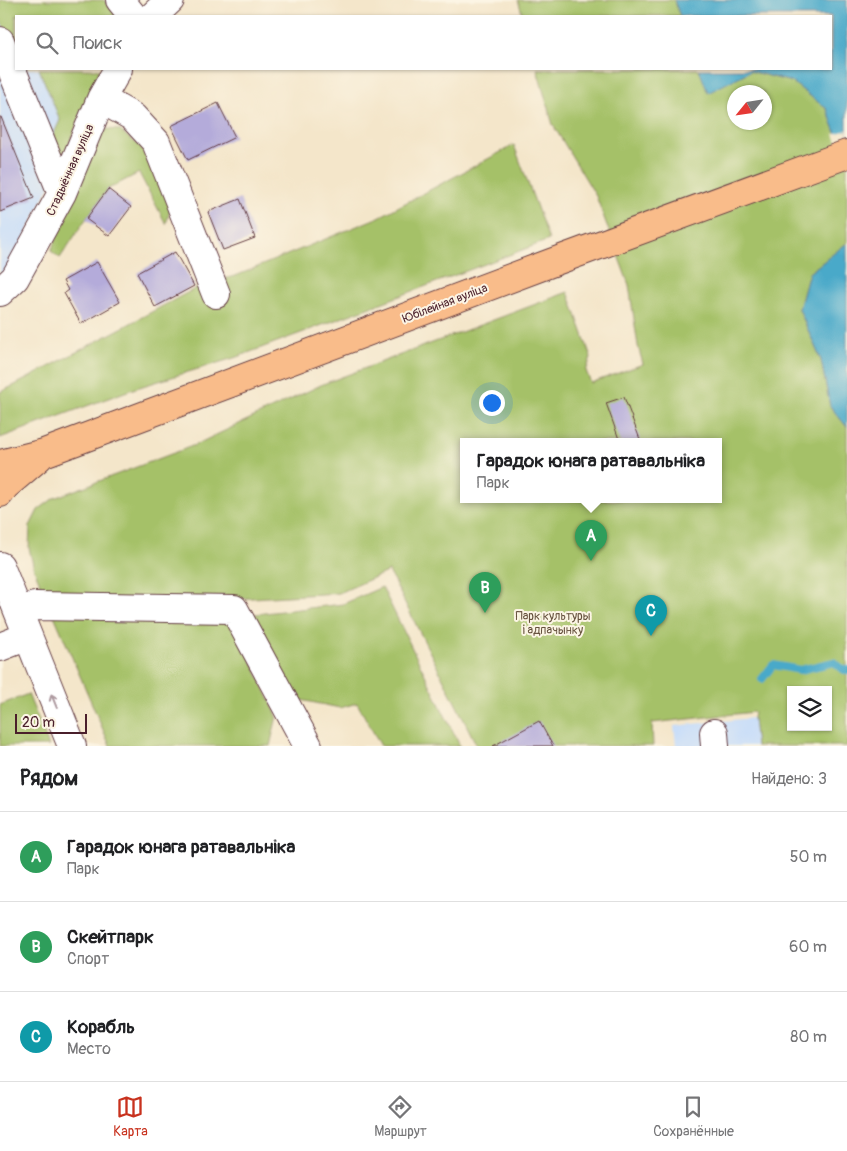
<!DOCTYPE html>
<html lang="ru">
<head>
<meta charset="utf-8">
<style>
	body { margin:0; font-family:Pangolin,sans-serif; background:#f6f6f6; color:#202124 }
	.controls { position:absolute; right:15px; bottom:15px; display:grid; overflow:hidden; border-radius:0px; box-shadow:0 1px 4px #0004 }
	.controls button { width:45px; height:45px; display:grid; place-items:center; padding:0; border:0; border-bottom:1px solid #e0e0e0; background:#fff; color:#202124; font:25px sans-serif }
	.compass { position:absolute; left:727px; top:85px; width:45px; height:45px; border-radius:50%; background:#fff; box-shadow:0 1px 4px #0004; rotate:240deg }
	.scale { position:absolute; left:15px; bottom:12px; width:72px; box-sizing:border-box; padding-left:5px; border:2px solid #4a1f2b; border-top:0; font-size:14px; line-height:18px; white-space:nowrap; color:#4a1f2b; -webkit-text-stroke:4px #fcf5e5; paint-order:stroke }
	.you { position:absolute; left:491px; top:402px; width:18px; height:18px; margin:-12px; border:4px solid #fff; border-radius:50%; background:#1a73e8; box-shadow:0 0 0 8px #1a73e833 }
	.badge { display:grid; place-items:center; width:32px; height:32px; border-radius:50%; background:#c8321e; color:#fff; font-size:16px; font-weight:700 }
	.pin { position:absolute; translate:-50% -41px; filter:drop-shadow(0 1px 2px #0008) }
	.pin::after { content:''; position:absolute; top:26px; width:18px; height:15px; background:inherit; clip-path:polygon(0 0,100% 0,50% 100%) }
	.popup { position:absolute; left:460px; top:438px; width:262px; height:65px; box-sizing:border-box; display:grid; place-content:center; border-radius:0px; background:#fff; filter:drop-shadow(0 1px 4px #0005); font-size:16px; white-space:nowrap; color:#757577 }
	.popup b { font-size:19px; color:#202124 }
	.popup::after { content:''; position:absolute; left:50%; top:100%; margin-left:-10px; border:10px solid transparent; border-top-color:#fff }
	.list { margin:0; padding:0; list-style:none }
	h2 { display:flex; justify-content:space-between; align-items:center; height:65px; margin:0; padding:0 20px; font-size:21px }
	h2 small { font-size:16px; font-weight:400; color:#757577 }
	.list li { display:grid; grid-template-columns:32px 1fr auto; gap:15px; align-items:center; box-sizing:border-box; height:90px; padding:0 20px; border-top:1px solid #e0e0e0 }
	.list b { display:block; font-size:19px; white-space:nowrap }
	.list p { margin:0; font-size:16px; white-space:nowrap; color:#757577 }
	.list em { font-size:16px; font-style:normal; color:#757577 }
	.icon { flex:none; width:28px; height:28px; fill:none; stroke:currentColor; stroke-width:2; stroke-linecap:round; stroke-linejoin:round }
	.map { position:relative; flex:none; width:847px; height:746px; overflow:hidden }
	.search { position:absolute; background:#fff; box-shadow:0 1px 4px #0004; left:15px; right:15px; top:15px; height:55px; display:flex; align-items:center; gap:12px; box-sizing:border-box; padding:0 18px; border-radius:0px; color:#757577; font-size:19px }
	.sheet { height:335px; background:#fff }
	nav { display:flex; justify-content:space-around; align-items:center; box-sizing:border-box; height:70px; border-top:1px solid #e0e0e0; background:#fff; font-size:14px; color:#757577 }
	nav a { display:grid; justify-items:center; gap:2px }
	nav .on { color:#c8321e }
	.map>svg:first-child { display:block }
	.built { fill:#c7ddf9 }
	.green { fill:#a5c168; stroke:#78704a; fill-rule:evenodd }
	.water { fill:#4aa9c9; stroke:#4a647a }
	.pier { fill:#f4e6ca }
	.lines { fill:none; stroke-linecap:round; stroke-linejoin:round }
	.stream { stroke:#4aa9c9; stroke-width:8 }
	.building { fill:#b4abda }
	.minor-casing { stroke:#643d43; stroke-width:30 }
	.major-casing { stroke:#643d43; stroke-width:30 }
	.minor { stroke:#fff; stroke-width:28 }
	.major { stroke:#f9bc8a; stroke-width:28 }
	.oneway { stroke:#ae9aa0 }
	.labels { text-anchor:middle; stroke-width:4; stroke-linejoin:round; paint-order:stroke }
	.street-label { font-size:12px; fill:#4a1f2b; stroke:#fcf5e5 }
	.park-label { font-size:12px; fill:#65503d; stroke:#fcf5e5 }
</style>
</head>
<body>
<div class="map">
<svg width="847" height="746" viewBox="0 0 847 746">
	<rect width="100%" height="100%" fill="#fcf5e5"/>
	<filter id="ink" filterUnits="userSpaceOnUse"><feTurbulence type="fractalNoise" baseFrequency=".02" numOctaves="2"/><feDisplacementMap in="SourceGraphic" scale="10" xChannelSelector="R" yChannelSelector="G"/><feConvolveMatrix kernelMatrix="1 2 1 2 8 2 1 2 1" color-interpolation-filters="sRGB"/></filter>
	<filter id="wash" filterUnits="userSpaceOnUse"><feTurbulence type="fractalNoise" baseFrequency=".0096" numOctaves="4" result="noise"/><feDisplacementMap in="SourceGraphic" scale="20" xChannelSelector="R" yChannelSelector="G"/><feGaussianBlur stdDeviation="1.12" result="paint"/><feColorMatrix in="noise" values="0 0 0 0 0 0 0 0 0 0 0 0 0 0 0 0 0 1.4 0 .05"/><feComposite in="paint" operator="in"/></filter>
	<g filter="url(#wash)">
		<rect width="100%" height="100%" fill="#f4e6ca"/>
		<!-- built -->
		<path class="built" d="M0,0H104L115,16H16V69H100L61,163L9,269L0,277Z
			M753,718L756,746H676L674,726Z"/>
		<!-- green -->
		<path class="green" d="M0,0H104L115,13V16H16V46L12,48L0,19Z
			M518,0H674L680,16H523Z
			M39,69H100L61,163L51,140L60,120Z
			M537,69H699L708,92L750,71L792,82L827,109L847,161V243L809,273L799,309L821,360L830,406L847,427V746H756L753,718L754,712L652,723L653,746H477L389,571L339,593L218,600L47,599L34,569L29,548L30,526L38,510L54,498L195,445L323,384L568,292L591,357L586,371L591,383L643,364L638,346L629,285L596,196L553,125ZM734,92H764V122H734ZM464,442H718V500H464ZM791,690H828V727H791Z
			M107,129L119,130L141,147L171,207L166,224L139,173L108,189L86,219L60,258L51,251L73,201L98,136Z
			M514,145L549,240L237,357L133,389L0,438V392L15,385L200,286L238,275L379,217Z
			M382,587L460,746H381L357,703L340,708L291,698L247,615L343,604Z
			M53,613L234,623L277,716L270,746H110Z
			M28,694L49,746H0V705Z"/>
		<!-- water -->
		<path class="water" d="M674,0H847V161L827,109L792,82L750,71L708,93L699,69H831V16H680Z
			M847,243V427L830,406L821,360L799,309L809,273Z"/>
		<!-- pier -->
		<path class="pier" d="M847,130V164L845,162L834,134Z"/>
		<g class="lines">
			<!-- stream -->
			<path class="stream" d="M762,679L773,665L800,670L834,662L844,670H847"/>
		</g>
		<g id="blocks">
			<!-- building -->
			<path class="building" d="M218,103L235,137L188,160L171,126Z
				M0,117H1L34,198L0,212Z
				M108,189L131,207L109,236L86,219Z
				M240,199L255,238L223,250L208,212Z
				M175,252L194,286L155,307L137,273Z
				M97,262L120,302L81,324L64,293L68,290L63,281Z
				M624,397L641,442H620L606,403Z
				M539,721L553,746H493Z"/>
		</g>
	</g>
	<g filter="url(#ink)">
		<use href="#blocks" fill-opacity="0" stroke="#643d43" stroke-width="1"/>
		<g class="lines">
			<!-- minor casing -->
			<g class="minor-casing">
				<path id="minor" d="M120,0L133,16
					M153,16L170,0
					M0,41L62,193
					M101,99L133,117L156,142L216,294
					M0,292L15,278L62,193L101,99L118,69
					M0,566L72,746
					M18,611L35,606L234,609L308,746
					M0,647L28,636
					M714,733L715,746"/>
			</g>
			<!-- major casing -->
			<g class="major-casing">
				<path id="major" d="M0,464L44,453L556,261L847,154
					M0,493L5,486L39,457"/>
			</g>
			<!-- minor -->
			<use href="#minor" class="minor"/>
			<!-- major -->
			<use href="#major" class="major"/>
		</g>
		<!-- one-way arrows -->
		<defs><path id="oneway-shaft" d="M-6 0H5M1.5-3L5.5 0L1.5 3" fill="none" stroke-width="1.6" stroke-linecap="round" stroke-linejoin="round" transform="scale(1.25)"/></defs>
		<use class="oneway" href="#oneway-shaft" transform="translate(54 701) rotate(-112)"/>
	</g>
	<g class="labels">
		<!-- street labels -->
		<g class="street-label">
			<text transform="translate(70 170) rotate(-66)" y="4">Стадыённая вуліца</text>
			<text transform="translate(445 303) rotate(-21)" y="4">Юбілейная вуліца</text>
		</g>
		<!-- park labels -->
		<g class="park-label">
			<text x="553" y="620">Парк культуры<tspan x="553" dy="14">і адпачынку</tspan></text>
		</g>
	</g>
</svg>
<div class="controls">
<button><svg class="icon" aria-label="layers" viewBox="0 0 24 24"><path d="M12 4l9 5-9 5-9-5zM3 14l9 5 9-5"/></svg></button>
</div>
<svg class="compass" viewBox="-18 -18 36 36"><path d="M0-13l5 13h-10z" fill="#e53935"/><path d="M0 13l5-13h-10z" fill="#757577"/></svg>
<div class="scale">20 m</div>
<div class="you"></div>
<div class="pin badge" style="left:591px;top:561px;background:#2e9e5b">A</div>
<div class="popup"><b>Гарадок юнага ратавальніка</b>Парк</div>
<div class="pin badge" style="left:485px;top:613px;background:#2e9e5b">B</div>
<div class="pin badge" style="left:651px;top:636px;background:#0f9aa8">C</div>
<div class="search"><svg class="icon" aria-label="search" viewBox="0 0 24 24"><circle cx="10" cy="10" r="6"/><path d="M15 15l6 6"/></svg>Поиск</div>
</div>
<section class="sheet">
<h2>Рядом<small>Найдено: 3</small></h2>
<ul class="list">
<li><span class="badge" style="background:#2e9e5b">A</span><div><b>Гарадок юнага ратавальніка</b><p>Парк</p></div><em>50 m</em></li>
<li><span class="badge" style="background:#2e9e5b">B</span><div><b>Скейтпарк</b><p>Спорт</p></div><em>60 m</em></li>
<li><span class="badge" style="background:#0f9aa8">C</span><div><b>Корабль</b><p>Место</p></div><em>80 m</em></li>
</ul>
</section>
<nav>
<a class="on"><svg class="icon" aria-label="map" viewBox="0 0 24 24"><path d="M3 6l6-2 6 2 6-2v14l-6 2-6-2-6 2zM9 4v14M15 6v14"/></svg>Карта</a>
<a><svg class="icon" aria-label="directions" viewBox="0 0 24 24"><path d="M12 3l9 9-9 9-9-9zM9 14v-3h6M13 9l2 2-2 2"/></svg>Маршрут</a>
<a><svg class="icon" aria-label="saved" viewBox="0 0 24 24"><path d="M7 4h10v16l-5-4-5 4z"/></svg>Сохранённые</a>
</nav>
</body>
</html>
